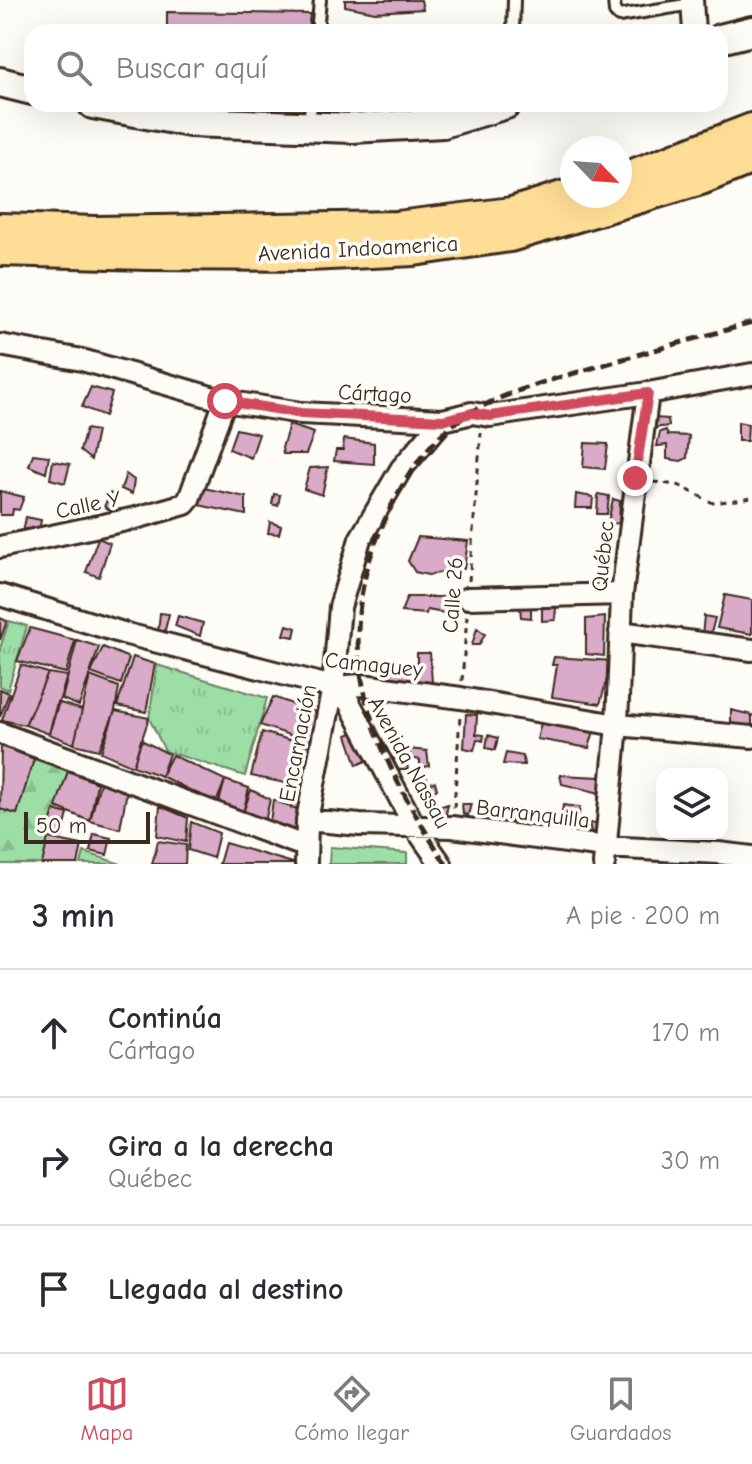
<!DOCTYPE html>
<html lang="es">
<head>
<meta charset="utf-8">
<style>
	body { margin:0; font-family:"Comic Neue",sans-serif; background:#f2f2f3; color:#2b2b33 }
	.controls { position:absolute; right:24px; bottom:24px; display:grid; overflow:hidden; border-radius:16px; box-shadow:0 8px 32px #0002 }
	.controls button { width:72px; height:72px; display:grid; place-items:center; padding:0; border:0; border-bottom:2px solid #e1e1e2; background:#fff; color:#2b2b33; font:40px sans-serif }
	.compass { position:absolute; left:560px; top:136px; width:72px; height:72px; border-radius:50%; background:#fff; box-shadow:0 8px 32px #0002; rotate:115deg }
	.scale { position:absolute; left:24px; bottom:20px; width:126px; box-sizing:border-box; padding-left:8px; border:4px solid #3b2a1e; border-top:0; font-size:22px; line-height:28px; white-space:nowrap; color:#3b2a1e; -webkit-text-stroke:6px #fdfcf7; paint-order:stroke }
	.stop { position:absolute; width:24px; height:24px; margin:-18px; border:6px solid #d1495b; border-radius:50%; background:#fff }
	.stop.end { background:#d1495b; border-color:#fff; box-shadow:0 2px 8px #0008 }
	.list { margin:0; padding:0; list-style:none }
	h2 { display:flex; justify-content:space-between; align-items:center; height:104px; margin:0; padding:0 32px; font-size:34px }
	h2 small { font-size:26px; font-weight:400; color:#7c7c81 }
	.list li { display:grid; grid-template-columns:52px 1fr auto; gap:24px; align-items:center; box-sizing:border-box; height:128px; padding:0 32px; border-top:2px solid #e1e1e2 }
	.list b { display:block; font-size:30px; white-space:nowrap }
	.list p { margin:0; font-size:26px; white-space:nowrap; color:#7c7c81 }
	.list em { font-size:26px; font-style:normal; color:#7c7c81 }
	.icon { flex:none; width:44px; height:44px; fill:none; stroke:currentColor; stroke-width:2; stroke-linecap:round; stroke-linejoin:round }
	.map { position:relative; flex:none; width:752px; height:864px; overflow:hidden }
	.search { position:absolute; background:#fff; box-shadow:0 8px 32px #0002; left:24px; right:24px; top:24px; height:88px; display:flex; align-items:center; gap:20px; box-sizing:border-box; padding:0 28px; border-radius:24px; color:#7c7c81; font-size:30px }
	.sheet { height:488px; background:#fff }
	nav { display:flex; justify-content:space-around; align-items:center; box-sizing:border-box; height:112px; border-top:2px solid #e1e1e2; background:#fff; font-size:22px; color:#7c7c81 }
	nav a { display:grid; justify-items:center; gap:4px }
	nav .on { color:#d1495b }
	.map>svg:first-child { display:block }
	.grass { fill:url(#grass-tufts); stroke:#6c8462; stroke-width:2 }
	.forest { fill:url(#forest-firs); stroke:#6c8462; stroke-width:2 }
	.pitch { fill:#9ddda6; stroke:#6c8462; stroke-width:2 }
	.building { fill:#daaac9; stroke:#3b2a1e; stroke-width:2 }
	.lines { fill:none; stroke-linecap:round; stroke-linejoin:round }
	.lane-casing { stroke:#3b2a1e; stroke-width:16 }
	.street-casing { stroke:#3b2a1e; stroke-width:26 }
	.secondary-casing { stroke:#3b2a1e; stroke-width:34 }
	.primary-casing { stroke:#3b2a1e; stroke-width:36 }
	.path { stroke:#3b2a1e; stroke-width:3; stroke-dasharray:6 6; stroke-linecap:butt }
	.lane { stroke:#fdfcf7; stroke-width:10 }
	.street { stroke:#fdfcf7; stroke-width:20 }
	.secondary { stroke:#fdfcf7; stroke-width:28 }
	.primary { stroke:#fedd96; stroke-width:30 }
	.rail { stroke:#3b2a1e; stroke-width:5; stroke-dasharray:12 6; stroke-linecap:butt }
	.route { stroke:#d1495b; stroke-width:10 }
	.labels { text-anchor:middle; stroke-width:7; stroke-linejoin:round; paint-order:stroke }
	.street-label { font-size:22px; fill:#3b2a1e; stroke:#fdfcf7 }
</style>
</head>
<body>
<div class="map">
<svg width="752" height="864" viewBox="0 0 752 864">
	<defs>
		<pattern id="grass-tufts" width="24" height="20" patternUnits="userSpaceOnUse" patternTransform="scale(2)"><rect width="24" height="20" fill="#9ddda6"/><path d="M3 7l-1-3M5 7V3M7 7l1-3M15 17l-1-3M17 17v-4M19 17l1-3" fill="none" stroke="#88be8e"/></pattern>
		<pattern id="forest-firs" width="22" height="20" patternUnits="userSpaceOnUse" patternTransform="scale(2)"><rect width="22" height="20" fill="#9ddda6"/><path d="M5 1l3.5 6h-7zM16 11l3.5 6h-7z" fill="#88be8e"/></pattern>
	</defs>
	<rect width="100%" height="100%" fill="#fdfcf7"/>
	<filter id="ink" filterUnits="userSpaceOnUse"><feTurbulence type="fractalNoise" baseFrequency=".0125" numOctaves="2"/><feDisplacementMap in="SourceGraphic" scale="16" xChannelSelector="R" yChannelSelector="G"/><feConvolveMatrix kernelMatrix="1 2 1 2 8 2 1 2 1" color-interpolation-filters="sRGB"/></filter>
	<g filter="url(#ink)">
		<!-- grass -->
		<path class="grass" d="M9,621L27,626L8,690L0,686V648Z
			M157,665L267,698L245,776L165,751L149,718Z
			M84,852L121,864H81Z"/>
		<!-- forest -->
		<path class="forest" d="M34,759L68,771L42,864H0V809L17,814Z"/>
		<!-- pitch -->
		<path class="pitch" d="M330,847L407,853V864H329Z"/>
		<!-- building -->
		<path class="building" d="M345,0H421L423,9L375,12L345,6Z
			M167,12L310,14L308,32H167Z
			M91,387L112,393L105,416L82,407Z
			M654,418L668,419L669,426L651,428Z
			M738,422L748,424L747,441H738Z
			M289,425L314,433L306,454H283L282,448Z
			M86,429L97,431L91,460L80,451Z
			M236,429L259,434L251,458L229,449Z
			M666,430L668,435L689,436L687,458L681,461L667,459V445L657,446L660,432Z
			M344,439L374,443V464L334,461L336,450H343Z
			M585,443L608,444L605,469L583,467Z
			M33,454L49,456L46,473L29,466Z
			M53,461L70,464L65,483L50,479Z
			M328,467L322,495L304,489L310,468Z
			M126,474L134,480L132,494L121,489Z
			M199,487L246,497V515L194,504Z
			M0,491L24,497L19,510L13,509L12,515H0Z
			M110,493L116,497L114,511L104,507Z
			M274,494L280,495L278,506L272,504Z
			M576,494L593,497L592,508H575Z
			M598,494L609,496L607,514H597Z
			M613,499L620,501L619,523L613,524L608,522Z
			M26,517L41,520L38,536L22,537Z
			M270,522L281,526L279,534L268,533Z
			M418,537L468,541L464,569L428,575L415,572L408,561Z
			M98,538L110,543L99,577L86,572Z
			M725,595L752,600V634L717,628Z
			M407,597H456L455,615L427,610L426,614L401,612Z
			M520,606L531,608V618L521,617Z
			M542,607H556L555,620L542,621Z
			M160,613L169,614L164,634L158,632Z
			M178,616L203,623L200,636L175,626Z
			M704,616L715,618L710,637L702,636Z
			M605,617L604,656L586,654V619Z
			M0,618L7,621L0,640Z
			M287,625L296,628L294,637L284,635Z
			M30,628L75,640L66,673L17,661Z
			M477,628L485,634L479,645H472Z
			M77,640L99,647L79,706L62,699Z
			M103,647L129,658L121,684L91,673Z
			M417,653H430L432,682L417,683Z
			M133,657L155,664L146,712L117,706Z
			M554,657L612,661L600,704L552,697L557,665H552Z
			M21,665L48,673L25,725L2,720Z
			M386,670L416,672L412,684L384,682Z
			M48,673L67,676L49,734L25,725Z
			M90,676L119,687L115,711L99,750L74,744Z
			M0,689L9,693L0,717Z
			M273,697L323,715L318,745L260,725Z
			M57,702L82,710L74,744L49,734Z
			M731,710L752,715V730L731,727Z
			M115,711L149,718L133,766L101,752Z
			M466,714L477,715L476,734L484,735L483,741L477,739L474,750L464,748Z
			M541,723L594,731L589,748L537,739Z
			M361,729L371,759L357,765L347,735Z
			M262,732L320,749L310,788L251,776Z
			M488,735L498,738L495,750L486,748Z
			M141,740L169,754L161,776L133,766Z
			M1,745L34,759L17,814L0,809Z
			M408,749L427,751L429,766L420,768V760L411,758Z
			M393,751L405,752L408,770H395Z
			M506,753L523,756L524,765L503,764Z
			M172,755L225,780L216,803L161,776Z
			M68,771L97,783L90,821L56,807Z
			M409,772L425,773L429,783L435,782L437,789L432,792L427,787L419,789Z
			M560,775L600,777V793L562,784Z
			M225,780L249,788L243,813L218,806Z
			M100,783L127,791L120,829L90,821Z
			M296,789L307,791L303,811L291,808Z
			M251,790L270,799L265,822L243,813Z
			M273,800L303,811L300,835L270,822Z
			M448,804L446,814L431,816L432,809Z
			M462,804H471L468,815L463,814Z
			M563,805L580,807L578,820L561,818Z
			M160,806L188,818L186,842L157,836Z
			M511,809H516V822L511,821Z
			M54,810L68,814L62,837L48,833Z
			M191,822L219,833L213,858L188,850Z
			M589,823L602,825L603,833L591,832Z
			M94,834L111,838L107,855L90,851Z
			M48,838L82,845L78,864H42Z
			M158,841L186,845L185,864H152Z
			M225,843L293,863V864H219Z"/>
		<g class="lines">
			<!-- lane casing -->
			<g class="lane-casing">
				<path id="lane" d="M614,0L615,12L619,16L692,4
					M317,32L320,0
					M513,32L514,0
					M309,126L311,104"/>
			</g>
			<!-- street casing -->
			<g class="street-casing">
				<path id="street" d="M692,0L694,32
					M0,345L82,360L225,401L301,413L443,420L472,413L490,416L648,393L752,374
					M0,547L136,518L185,504L189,499L225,401
					M0,595L123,633L333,687L362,685L461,698L617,725L752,737
					M468,598L622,594
					M620,632L752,650
					M333,687L349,702L415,827L441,864
					M0,733L296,843L306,844
					M307,820L360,825L452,827L605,847L718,853L752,857
					M306,864L307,820L333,687L340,607L360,539L401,469L443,420
					M604,864L617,725L622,594L648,393"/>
			</g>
			<!-- secondary casing -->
			<g class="secondary-casing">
				<path id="secondary" d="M720,39L752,31
					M0,82L32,90
					M93,104L190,122L352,128L443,123L506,104"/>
			</g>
			<!-- primary casing -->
			<g class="primary-casing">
				<path id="primary" d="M620,180L752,129
					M0,229L96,232L397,227L512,213L572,194
					M0,250L147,254L308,255L414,250L510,236L701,179L752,158"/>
			</g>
			<!-- path -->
			<path class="path" d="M653,482L678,485L713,503L752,498
				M469,581L481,433
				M462,681L467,616
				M454,808L460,716"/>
			<!-- lane -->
			<use href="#lane" class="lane"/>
			<!-- street -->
			<use href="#street" class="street"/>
			<!-- secondary -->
			<use href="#secondary" class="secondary"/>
			<!-- primary -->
			<use href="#primary" class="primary"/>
			<!-- rail -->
			<path class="rail" d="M446,864C369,745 322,640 393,503C410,470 432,437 465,416C502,393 547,381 589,369C643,353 697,338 752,323"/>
		</g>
	</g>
	<g class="lines" filter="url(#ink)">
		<!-- route -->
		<path class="route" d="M225,401L301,413L443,420L472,413L490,416L648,393L635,478"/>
	</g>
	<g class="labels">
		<!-- street labels -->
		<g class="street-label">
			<text transform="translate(358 248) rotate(-3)" y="8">Avenida Indoamerica</text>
			<text transform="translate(375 393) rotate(3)" y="8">Cártago</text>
			<text transform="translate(88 504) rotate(-12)" y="8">Calle Y</text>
			<text transform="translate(602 556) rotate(-84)" y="8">Québec</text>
			<text transform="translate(452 595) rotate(-86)" y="8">Calle 26</text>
			<text transform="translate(374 664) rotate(6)" y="8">Camaguey</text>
			<text transform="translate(297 743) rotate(-79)" y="8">Encarnación</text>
			<text transform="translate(410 762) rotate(61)" y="8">Avenida Nassau</text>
			<text transform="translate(533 813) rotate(7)" y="8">Barranquilla</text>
		</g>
	</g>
</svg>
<div class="controls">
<button><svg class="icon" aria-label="layers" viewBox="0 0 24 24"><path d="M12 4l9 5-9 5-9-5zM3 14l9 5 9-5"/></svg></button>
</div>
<svg class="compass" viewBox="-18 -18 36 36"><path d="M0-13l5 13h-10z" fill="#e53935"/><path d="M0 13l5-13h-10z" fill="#7c7c81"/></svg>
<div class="scale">50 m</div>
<div class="stop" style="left:225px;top:401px"></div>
<div class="stop end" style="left:635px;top:478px"></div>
<div class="search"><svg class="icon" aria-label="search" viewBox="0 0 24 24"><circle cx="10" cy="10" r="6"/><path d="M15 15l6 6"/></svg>Buscar aquí</div>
</div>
<section class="sheet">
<h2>3 min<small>A pie · 200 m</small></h2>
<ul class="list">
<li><svg class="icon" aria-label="ahead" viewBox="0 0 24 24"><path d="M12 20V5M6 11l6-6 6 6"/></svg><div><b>Continúa</b><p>Cártago</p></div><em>170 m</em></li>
<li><svg class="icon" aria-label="right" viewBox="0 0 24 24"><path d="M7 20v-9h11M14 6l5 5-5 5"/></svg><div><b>Gira a la derecha</b><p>Québec</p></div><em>30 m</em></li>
<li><svg class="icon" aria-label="arrive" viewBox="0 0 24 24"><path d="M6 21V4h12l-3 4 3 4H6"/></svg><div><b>Llegada al destino</b></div></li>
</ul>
</section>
<nav>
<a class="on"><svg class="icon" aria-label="map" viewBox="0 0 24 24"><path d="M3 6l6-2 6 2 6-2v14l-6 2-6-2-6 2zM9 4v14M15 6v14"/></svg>Mapa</a>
<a><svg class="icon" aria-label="directions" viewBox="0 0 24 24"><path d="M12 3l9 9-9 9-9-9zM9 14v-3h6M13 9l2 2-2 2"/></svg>Cómo llegar</a>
<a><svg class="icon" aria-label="saved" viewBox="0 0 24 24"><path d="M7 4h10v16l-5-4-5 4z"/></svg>Guardados</a>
</nav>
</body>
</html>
